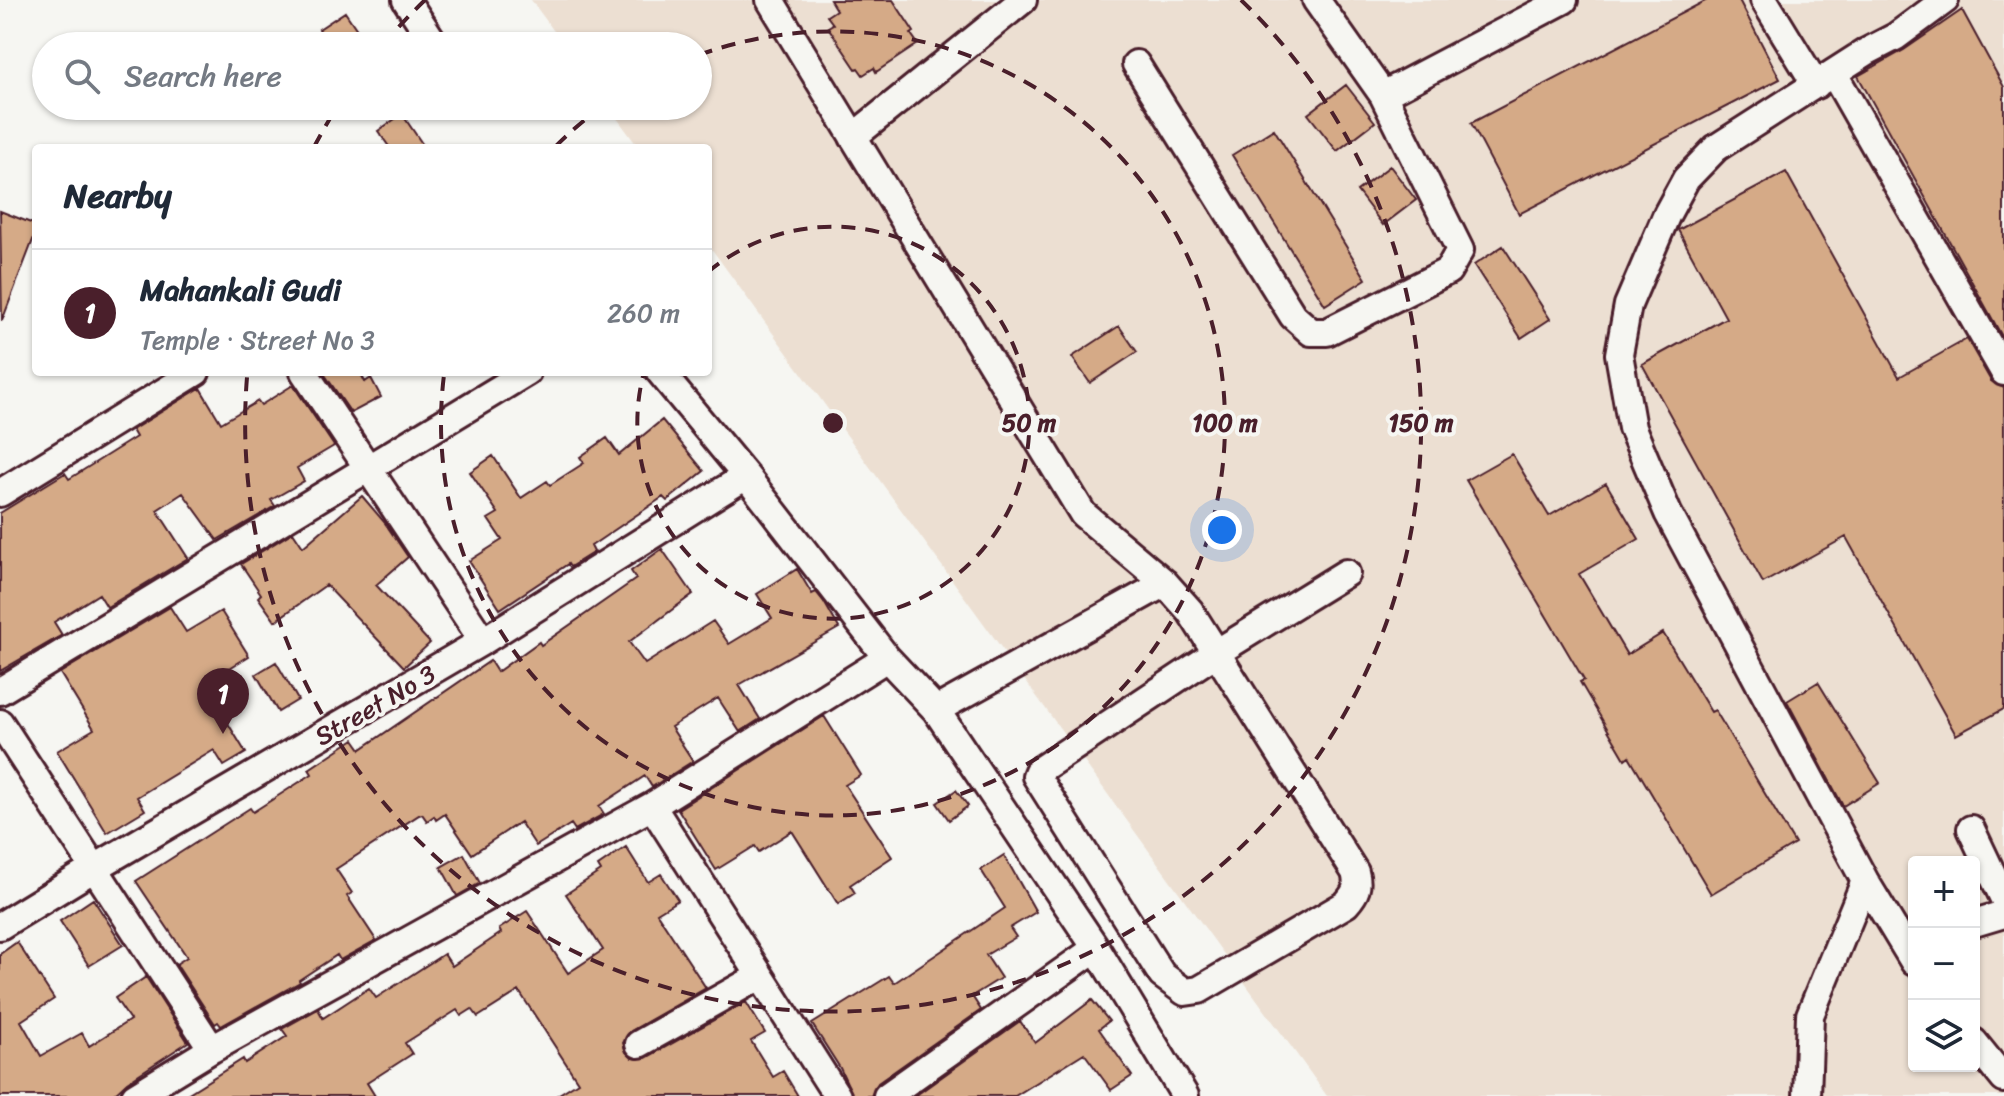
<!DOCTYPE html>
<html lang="en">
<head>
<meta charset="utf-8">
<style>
	body { margin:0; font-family:Sriracha,sans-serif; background:#f2f2f3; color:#1f2937 }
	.controls { position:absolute; right:24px; bottom:24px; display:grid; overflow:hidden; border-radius:8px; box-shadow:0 2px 6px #0004 }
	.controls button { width:72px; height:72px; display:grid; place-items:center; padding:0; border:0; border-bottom:2px solid #e0e1e3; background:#fff; color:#1f2937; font:40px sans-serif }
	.you { position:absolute; left:1222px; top:530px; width:28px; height:28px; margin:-20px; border:6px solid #fff; border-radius:50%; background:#1a73e8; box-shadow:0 0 0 12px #1a73e833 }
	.badge { display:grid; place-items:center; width:52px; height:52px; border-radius:50%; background:#4a1f2b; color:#fff; font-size:26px; font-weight:700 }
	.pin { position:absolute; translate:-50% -66px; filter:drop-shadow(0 2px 4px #0008) }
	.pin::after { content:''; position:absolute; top:42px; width:28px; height:24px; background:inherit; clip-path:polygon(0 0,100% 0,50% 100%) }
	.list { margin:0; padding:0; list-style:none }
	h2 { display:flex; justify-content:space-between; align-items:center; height:104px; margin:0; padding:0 32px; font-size:34px }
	h2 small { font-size:26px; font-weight:400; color:#747a83 }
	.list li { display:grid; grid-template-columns:52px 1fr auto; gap:24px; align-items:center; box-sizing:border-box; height:128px; padding:0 32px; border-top:2px solid #e0e1e3 }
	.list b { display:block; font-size:30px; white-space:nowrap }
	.list p { margin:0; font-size:26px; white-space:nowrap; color:#747a83 }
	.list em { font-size:26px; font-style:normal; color:#747a83 }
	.icon { flex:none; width:44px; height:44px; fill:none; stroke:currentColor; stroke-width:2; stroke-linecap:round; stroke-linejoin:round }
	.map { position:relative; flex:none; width:2004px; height:1096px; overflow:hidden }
	.search { position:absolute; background:#fff; box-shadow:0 2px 6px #0004; left:32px; top:32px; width:680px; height:88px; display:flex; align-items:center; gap:20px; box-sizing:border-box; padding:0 28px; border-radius:44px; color:#747a83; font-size:30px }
	.panel { position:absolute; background:#fff; box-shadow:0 2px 6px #0004; left:32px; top:144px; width:680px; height:232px; border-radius:8px }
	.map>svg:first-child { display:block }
	.built { fill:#ecdfd2; fill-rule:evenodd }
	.building { fill:#d5aa87; stroke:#4a1f2b; stroke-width:2 }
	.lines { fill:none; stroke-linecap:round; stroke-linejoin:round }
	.minor-casing { stroke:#4a1f2b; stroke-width:32 }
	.minor { stroke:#f6f6f2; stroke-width:26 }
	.ring { fill:none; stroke:#4a1f2b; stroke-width:4; stroke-dasharray:14 10 }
	.labels { text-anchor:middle; stroke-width:8; stroke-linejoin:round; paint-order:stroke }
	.street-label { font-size:26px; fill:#4a1f2b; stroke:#f6f6f2 }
	.centre { fill:#4a1f2b; stroke:#f6f6f2; stroke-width:4 }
	.ring-label { font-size:24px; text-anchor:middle; font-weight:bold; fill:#4a1f2b; stroke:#f6f6f2; stroke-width:8; stroke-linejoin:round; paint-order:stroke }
</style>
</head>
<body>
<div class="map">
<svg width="2004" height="1096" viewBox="0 0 2004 1096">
	<rect width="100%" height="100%" fill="#f6f6f2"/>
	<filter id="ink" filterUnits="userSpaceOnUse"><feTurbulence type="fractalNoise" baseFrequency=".0125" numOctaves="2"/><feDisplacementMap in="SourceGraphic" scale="16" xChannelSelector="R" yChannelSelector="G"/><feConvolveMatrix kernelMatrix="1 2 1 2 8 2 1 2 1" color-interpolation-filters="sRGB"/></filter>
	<g filter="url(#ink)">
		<!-- built -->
		<path class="built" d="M531,0H2004V1096H1327L708,244V148H639L608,106H698V46H565ZM1914,862H1974V1066H1914Z"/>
		<!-- building -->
		<path class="building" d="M830,0H893L914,32L911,34L918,44L876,72L874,68L863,75L858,68L856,69L828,27L833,24L827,16L836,10Z
			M1707,0H1739L1780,79L1519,214L1471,123Z
			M1962,10L2004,87V340L1858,76L1904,50Z
			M345,12L368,46H330L319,29Z
			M1346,85L1375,122L1337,151L1308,114Z
			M402,114L425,148H390L378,131Z
			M1274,129L1366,279L1325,305L1232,155Z
			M1390,166L1416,200L1383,225L1357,191Z
			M1786,172L1899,377L1967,339L1991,381L2004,388V709L1956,735L1846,537L1763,583L1642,364L1726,318L1678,230Z
			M0,211L36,225V232L2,321Z
			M1503,246L1550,319L1521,338L1474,265Z
			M1119,326L1137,352L1090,383L1072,357Z
			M323,372H360L365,382L371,378L381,397L351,413Z
			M293,385L334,446L297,468L304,481L271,500L275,506L217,540L183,493L157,510L188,558L107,607L99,594L54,622L62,635L0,671V513L65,473L69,479L136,437L132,430L200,388L221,423L258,401L261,405Z
			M662,420L704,471L667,501L663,497L591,546L594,552L570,567L568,564L500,609L469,561L502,540L488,519L498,513L470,472L493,456L521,498L547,481L550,485L584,463L580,457L607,438L619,455Z
			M1512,454L1549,516L1606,483L1639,539L1579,574L1627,655L1663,633L1711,712L1715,710L1795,844L1711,894L1629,756L1625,759L1580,682L1584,680L1466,480Z
			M362,496L385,523L408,557L376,585L430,643L404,667L326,585L275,621L258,597L261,594L241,564L293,532L303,547Z
			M662,549L693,594L629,642L645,664L713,621L729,644L772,618L757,594L797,569L812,594L816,592L824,602L839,628L739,685L760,719L740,732L718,698L671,727L693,761L652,787L645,776L599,806L604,814L575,830L571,824L536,846L520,822L472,854L445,814L436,820L434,816L427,821L422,814L419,815L336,869L352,893L347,896L376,940L340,960L337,955L299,980L300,982L221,1026L218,1022L215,1024L176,964L187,957L136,881L250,808L253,812L312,774L309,769L354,739L361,749L490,661L497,672L539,642L541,645L636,579L631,571Z
			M170,607L186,632L221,611L249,656L204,684L246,753L224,766L214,750L137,797L145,810L107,833L57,751L94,729L60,673Z
			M276,662L298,700L278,712L256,674Z
			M1818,682L1880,783L1843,806L1787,701Z
			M824,716L861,775L845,785L892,857L850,885L855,893L838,904L792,831L759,852L755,846L716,870L678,809Z
			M956,790L968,806L949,820L937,803Z
			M626,847L648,882L661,874L678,900L657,913L706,988L631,1031L623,1043L626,1052L632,1058H646L746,1002L765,1033L751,1041L773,1077L783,1071L798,1096H556L578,1082L519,991L478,1017L472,1009L461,1016L457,1010L405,1043L412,1054L367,1083L375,1096H184L243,1059L245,1063L287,1036L282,1029L318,1009L323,1018L369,988L376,998L444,954L452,966L501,933L499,929L527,911L568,973L603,950L566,894L601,871L598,866Z
			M464,854L480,883L457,896L441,867Z
			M1004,855L1036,912L1010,928L1016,937L986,955L1001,978L972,996L981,1010L878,1083L871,1096H853L840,1068L812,1024L889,976L894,983L1005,908L981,870Z
			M93,899L123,945L89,966L60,921Z
			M17,942L54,999L21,1021L41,1056L82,1033L89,1046L130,1020L115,998L146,977L188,1042L127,1082L112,1096H0V954Z
			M1092,1000L1109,1021L1099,1029L1132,1076L1111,1090L1084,1053L1015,1096H915L1020,1021L1035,1043Z"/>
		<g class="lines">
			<!-- minor casing -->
			<g class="minor-casing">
				<path id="minor" d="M406,0L436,46
					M770,0L1083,514L1165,583L1190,611L1355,872C1359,886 1356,893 1346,904L1199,990L1185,992L1162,975L1036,776L1038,771L1216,653L1346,573
					M1316,0L1383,95L1564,0
					M1764,0L1816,85
					M1136,64L1293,316L1311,332H1327L1448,271L1460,250L1383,95
					M1834,74L2004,372
					M853,137L1023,0
					M304,372L483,641
					M660,372L746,476L887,658L936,710L1096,948L1185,1096
					M0,493L196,372
					M0,691L527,372
					M936,710L1165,583
					M0,723L212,1049
					M652,806L837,1096
					M1971,829L2004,899
					M1974,923L2004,914
					M0,926L93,869L483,641L746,476
					M1914,962L1865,881L1668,513L1632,428L1619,354L1628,305L1667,214L1686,179L1716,148L1866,52L1895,37L1945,0
					M1974,1042L2004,1079
					M639,1044L760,976
					M135,1096L212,1049L652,806L887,658
					M887,1096L1096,948
					M1807,1096L1810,1015L1865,881"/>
			</g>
			<!-- minor -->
			<use href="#minor" class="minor"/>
		</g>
	</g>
	<!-- distance rings -->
	<g class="ring">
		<path d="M708 272A196 196 0 1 1 644 372"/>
		<path d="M556 146A392 392 0 0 1 600 108M699 55A392 392 0 1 1 444 375"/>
		<path d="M314 147A588 588 0 0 1 337 107M383 45A588 588 0 0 1 425 0M1241 0A588 588 0 1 1 247 377"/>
	</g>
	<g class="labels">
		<!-- street labels -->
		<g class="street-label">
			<text transform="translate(375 705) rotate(-30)" y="9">Street No 3</text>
		</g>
	</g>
	<circle cx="833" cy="423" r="12" class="centre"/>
	<g class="ring-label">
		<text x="1029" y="431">50 m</text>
		<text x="1225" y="431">100 m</text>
		<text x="1421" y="431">150 m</text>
	</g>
</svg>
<div class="controls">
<button>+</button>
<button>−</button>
<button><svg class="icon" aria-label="layers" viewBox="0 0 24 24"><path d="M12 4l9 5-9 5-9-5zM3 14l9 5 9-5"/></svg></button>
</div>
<div class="you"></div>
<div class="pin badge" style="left:223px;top:734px">1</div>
<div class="search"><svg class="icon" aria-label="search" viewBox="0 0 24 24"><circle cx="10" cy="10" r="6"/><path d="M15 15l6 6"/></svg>Search here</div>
<section class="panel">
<h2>Nearby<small></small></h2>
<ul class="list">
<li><span class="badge">1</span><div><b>Mahankali Gudi</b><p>Temple · Street No 3</p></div><em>260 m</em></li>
</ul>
</section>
</div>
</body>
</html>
